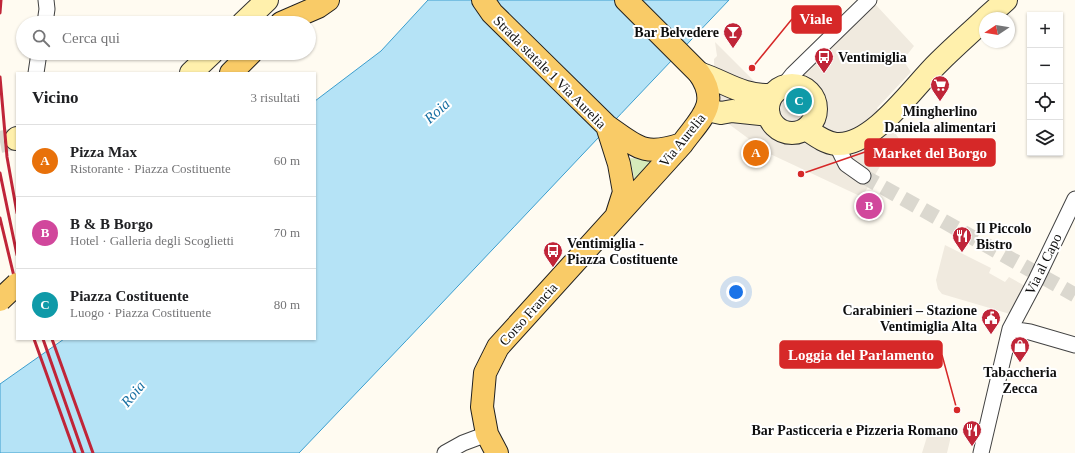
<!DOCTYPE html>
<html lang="it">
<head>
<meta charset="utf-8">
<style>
	body { margin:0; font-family:Georgia,serif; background:#f6f6f6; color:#202124 }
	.controls { position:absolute; right:12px; top:12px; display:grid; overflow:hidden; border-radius:0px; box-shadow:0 1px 3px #0004 }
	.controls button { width:36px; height:36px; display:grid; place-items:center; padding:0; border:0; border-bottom:1px solid #e0e0e0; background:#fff; color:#202124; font:20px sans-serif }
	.compass { position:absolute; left:979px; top:12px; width:36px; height:36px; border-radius:50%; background:#fff; box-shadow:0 1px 3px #0004; rotate:258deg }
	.you { position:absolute; left:736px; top:292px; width:14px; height:14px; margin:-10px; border:3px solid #fff; border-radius:50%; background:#1a73e8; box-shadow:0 0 0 6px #1a73e833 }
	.badge { display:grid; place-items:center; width:26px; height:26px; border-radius:50%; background:#c02538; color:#fff; font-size:13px; font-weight:700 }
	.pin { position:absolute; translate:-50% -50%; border:2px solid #fff; box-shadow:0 1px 4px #0006 }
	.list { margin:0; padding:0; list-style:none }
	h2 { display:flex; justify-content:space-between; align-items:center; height:52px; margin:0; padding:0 16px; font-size:17px }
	h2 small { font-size:13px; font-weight:400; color:#757577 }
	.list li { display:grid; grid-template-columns:26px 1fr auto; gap:12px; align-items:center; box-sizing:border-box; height:72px; padding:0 16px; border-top:1px solid #e0e0e0 }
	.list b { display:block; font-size:15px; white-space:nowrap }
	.list p { margin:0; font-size:13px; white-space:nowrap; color:#757577 }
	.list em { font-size:13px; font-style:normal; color:#757577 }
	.icon { flex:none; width:22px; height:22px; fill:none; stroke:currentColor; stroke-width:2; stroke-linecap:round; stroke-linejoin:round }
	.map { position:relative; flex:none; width:1075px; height:453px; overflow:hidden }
	.search { position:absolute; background:#fff; box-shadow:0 1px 3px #0004; left:16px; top:16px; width:300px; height:44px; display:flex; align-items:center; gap:10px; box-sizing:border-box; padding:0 14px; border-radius:22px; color:#757577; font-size:15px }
	.panel { position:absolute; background:#fff; box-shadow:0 1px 3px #0004; left:16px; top:72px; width:300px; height:268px; border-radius:0px }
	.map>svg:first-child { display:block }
	.green { fill:#d6eaba }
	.plaza { fill:#f0eadf }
	.water { fill:#b5e3f6; stroke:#3c9ece }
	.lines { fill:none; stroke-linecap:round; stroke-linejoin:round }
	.street-tunnel { stroke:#dbd8cf; stroke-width:15; stroke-dasharray:15 8; stroke-linecap:butt }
	.secondary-tunnel { stroke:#dbd8cf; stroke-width:22; stroke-dasharray:22 11; stroke-linecap:butt }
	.street-casing { stroke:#424242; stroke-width:17 }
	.secondary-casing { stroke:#313131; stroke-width:24 }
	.primary-casing { stroke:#202020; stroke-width:24 }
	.street { stroke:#fff; stroke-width:15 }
	.secondary { stroke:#fff0ac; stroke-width:22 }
	.primary { stroke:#f9cb67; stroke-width:22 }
	.rail { stroke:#c02538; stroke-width:3 }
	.primary-bridge-casing { stroke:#202020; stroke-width:24; stroke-linecap:butt }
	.primary-bridge { stroke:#f9cb67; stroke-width:22 }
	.labels { text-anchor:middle; stroke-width:4; stroke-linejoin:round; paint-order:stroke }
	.poi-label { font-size:14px; font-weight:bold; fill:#0f0f0f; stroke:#fff; text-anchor:end }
	.street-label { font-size:14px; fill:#0f0f0f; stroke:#fff }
	.water-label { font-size:15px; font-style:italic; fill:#176fa2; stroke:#fff }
	.leader { fill:none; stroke:#d62828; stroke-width:1.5 }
	.callout-dot { fill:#d62828; stroke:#fff; stroke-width:1.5 }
	.callout { fill:#d62828; stroke:#d62828; stroke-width:1.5 }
	.callout-label { font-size:15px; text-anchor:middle; font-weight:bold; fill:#fff }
</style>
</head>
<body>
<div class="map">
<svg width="1075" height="453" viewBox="0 0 1075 453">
	<rect width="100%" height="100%" fill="#fffbf1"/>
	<!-- green -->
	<path class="green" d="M630,158L660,161L634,191V177Z"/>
	<!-- plaza -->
	<path class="plaza" d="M876,5L914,46L903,60L911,72L877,108L900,140L888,153L862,197L768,153L726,122L715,121L714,59L717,56L715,42L761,88L779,94L803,76Z
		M945,245L991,268L989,273L1005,282L1009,277L1025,286L1010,314L942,294L938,289L936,280Z
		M929,430L951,436L947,453H922Z"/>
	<!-- water -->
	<path class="water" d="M428,0H729C585,151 443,303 299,453H0V384L64,339H315V101L381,51Z"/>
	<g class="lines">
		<!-- street-tunnel -->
		<path class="street-tunnel" d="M863,176L1075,295"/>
		<!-- secondary-tunnel -->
		<path class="secondary-tunnel" d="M0,142L16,139"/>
		<!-- street casing -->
		<g class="street-casing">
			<path id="street" d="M45,23L47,9L46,0
				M36,73L39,53
				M782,88L793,74L869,0
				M836,144L846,164L863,176
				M1010,329L1030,332L1075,345
				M445,453L463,443L487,434
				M981,453L1010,329L1036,280L1075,199"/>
		</g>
		<!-- secondary casing -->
		<g class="secondary-casing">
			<path id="secondary" d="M986,18L1006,0
				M243,23L267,0
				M191,73L212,53
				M699,73C728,83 741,96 772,95
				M768 109a24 24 0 1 1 48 0a24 24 0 1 1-48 0Z
				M707,110L721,113L732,111L769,115
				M806,129C815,135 825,143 836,144C873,147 914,86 938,63C953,48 969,34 985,19
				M16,139L17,138"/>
		</g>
		<!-- primary casing -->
		<g class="primary-casing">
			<path id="primary" d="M483,0L492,13L607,126L619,164L624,192L617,214
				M281,23L318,7L328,0
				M231,73L251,53
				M607,126C637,147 644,157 682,144
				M497,453L487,434L482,407L485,373L498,347L682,144C700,119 721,104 699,73L626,0"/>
		</g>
		<!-- street -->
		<use href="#street" class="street"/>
		<!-- secondary -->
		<use href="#secondary" class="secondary"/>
		<!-- primary -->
		<use href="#primary" class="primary"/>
		<!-- rail -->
		<path class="rail" d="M0,13L1,0
			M0,77L7,157L17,213
			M0,173L17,255
			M0,218L17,289
			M34,339L75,453
			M43,339L83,453
			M52,339L93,453"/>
		<!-- primary-bridge casing -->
		<g class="primary-bridge-casing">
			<path id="primary-bridge" d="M0,300L17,284"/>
		</g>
		<!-- primary-bridge -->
		<use href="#primary-bridge" class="primary-bridge"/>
	</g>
	<!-- icons -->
	<defs>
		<g id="bar-pin" transform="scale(1)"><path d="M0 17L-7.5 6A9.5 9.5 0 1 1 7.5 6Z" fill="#c02538" stroke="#fff"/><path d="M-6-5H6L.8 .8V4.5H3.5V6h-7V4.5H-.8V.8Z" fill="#fff"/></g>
		<g id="bus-pin" transform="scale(1)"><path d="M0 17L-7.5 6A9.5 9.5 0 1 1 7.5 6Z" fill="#c02538" stroke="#fff"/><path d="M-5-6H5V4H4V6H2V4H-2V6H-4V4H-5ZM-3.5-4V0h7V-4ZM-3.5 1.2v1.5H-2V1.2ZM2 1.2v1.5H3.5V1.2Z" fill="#fff"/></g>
		<g id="supermarket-pin" transform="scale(1)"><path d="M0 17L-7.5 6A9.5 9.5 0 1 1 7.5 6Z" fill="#c02538" stroke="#fff"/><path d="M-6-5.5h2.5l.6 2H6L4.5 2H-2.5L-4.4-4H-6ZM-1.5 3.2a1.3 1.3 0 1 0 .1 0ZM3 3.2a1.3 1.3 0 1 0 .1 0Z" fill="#fff"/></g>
		<g id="restaurant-pin" transform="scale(1)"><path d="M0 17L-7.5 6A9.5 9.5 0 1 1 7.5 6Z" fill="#c02538" stroke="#fff"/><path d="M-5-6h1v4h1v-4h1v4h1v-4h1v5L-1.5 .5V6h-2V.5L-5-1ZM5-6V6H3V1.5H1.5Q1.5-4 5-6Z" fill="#fff"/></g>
		<g id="civic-pin" transform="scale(1)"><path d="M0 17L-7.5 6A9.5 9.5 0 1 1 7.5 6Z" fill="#c02538" stroke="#fff"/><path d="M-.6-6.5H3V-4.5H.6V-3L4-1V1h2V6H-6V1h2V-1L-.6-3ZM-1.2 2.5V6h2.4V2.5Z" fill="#fff"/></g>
		<g id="shop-pin" transform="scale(1)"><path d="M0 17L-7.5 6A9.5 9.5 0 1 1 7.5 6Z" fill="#c02538" stroke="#fff"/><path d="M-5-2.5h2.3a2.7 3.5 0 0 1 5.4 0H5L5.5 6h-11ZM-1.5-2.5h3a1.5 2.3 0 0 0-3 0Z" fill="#fff"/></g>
	</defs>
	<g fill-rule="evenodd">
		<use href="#bar-pin" x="733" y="32"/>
		<use href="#bus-pin" x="824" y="57"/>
		<use href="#supermarket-pin" x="940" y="85"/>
		<use href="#restaurant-pin" x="962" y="236"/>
		<use href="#bus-pin" x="553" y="251"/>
		<use href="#civic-pin" x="991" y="318"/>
		<use href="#shop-pin" x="1020" y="346"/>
		<use href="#restaurant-pin" x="972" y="430"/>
	</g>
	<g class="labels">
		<!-- poi labels -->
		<g class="poi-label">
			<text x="719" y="37">Bar Belvedere</text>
			<text x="838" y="62" text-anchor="start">Ventimiglia</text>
			<text x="940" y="116" text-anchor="middle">Mingherlino<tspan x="940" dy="16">Daniela alimentari</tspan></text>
			<text x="976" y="233" text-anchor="start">Il Piccolo<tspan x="976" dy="16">Bistro</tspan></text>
			<text x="567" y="248" text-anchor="start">Ventimiglia -<tspan x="567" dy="16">Piazza Costituente</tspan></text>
			<text x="977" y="315">Carabinieri – Stazione<tspan x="977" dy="16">Ventimiglia Alta</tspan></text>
			<text x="1020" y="377" text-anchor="middle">Tabaccheria<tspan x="1020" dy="16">Zecca</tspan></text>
			<text x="958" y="435">Bar Pasticceria e Pizzeria Romano</text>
		</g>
		<!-- street labels -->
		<g class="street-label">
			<text transform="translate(550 72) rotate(45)" y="5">Strada statale 1 Via Aurelia</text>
			<text transform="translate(682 140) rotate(-51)" y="5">Via Aurelia</text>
			<text transform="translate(1043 264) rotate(-64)" y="5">Via al Capo</text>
			<text transform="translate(528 314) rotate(-48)" y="5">Corso Francia</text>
		</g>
		<!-- water labels -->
		<g class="water-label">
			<text transform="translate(437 111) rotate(-42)" y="5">Roia</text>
			<text transform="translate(133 394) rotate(-50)" y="5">Roia</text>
		</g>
	</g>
	<!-- callouts -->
	<path class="leader" d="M752 68L792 19M801 174L865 152M957 410L942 355"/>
	<g class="callout-dot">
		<circle cx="752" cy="68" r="4"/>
		<circle cx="801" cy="174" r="4"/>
		<circle cx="957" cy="410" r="4"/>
	</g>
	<g class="callout">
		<rect x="792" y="6" width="49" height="27" rx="4"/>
		<rect x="865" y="139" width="130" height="27" rx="4"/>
		<rect x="780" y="341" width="162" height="27" rx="4"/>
	</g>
	<g class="callout-label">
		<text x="816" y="24">Viale</text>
		<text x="930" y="158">Market del Borgo</text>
		<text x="861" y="360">Loggia del Parlamento</text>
	</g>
</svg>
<div class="controls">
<button>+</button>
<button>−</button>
<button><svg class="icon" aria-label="locate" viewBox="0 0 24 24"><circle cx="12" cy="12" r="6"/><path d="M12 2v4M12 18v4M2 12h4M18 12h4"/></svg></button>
<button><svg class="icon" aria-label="layers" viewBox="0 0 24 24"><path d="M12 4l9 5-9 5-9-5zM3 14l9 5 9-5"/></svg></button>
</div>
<svg class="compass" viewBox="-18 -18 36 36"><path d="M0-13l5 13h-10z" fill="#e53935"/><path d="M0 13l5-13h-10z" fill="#757577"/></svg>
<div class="you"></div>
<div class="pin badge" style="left:756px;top:153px;background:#e8710a">A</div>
<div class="pin badge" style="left:869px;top:206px;background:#d1479c">B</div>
<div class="pin badge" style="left:799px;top:101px;background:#0f9aa8">C</div>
<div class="search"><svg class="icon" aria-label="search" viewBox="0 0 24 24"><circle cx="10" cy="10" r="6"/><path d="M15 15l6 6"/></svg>Cerca qui</div>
<section class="panel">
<h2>Vicino<small>3 risultati</small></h2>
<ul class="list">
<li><span class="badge" style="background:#e8710a">A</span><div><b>Pizza Max</b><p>Ristorante · Piazza Costituente</p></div><em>60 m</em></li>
<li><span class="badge" style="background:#d1479c">B</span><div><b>B &amp; B Borgo</b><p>Hotel · Galleria degli Scoglietti</p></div><em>70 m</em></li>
<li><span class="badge" style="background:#0f9aa8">C</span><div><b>Piazza Costituente</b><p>Luogo · Piazza Costituente</p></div><em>80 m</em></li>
</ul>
</section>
</div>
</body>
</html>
